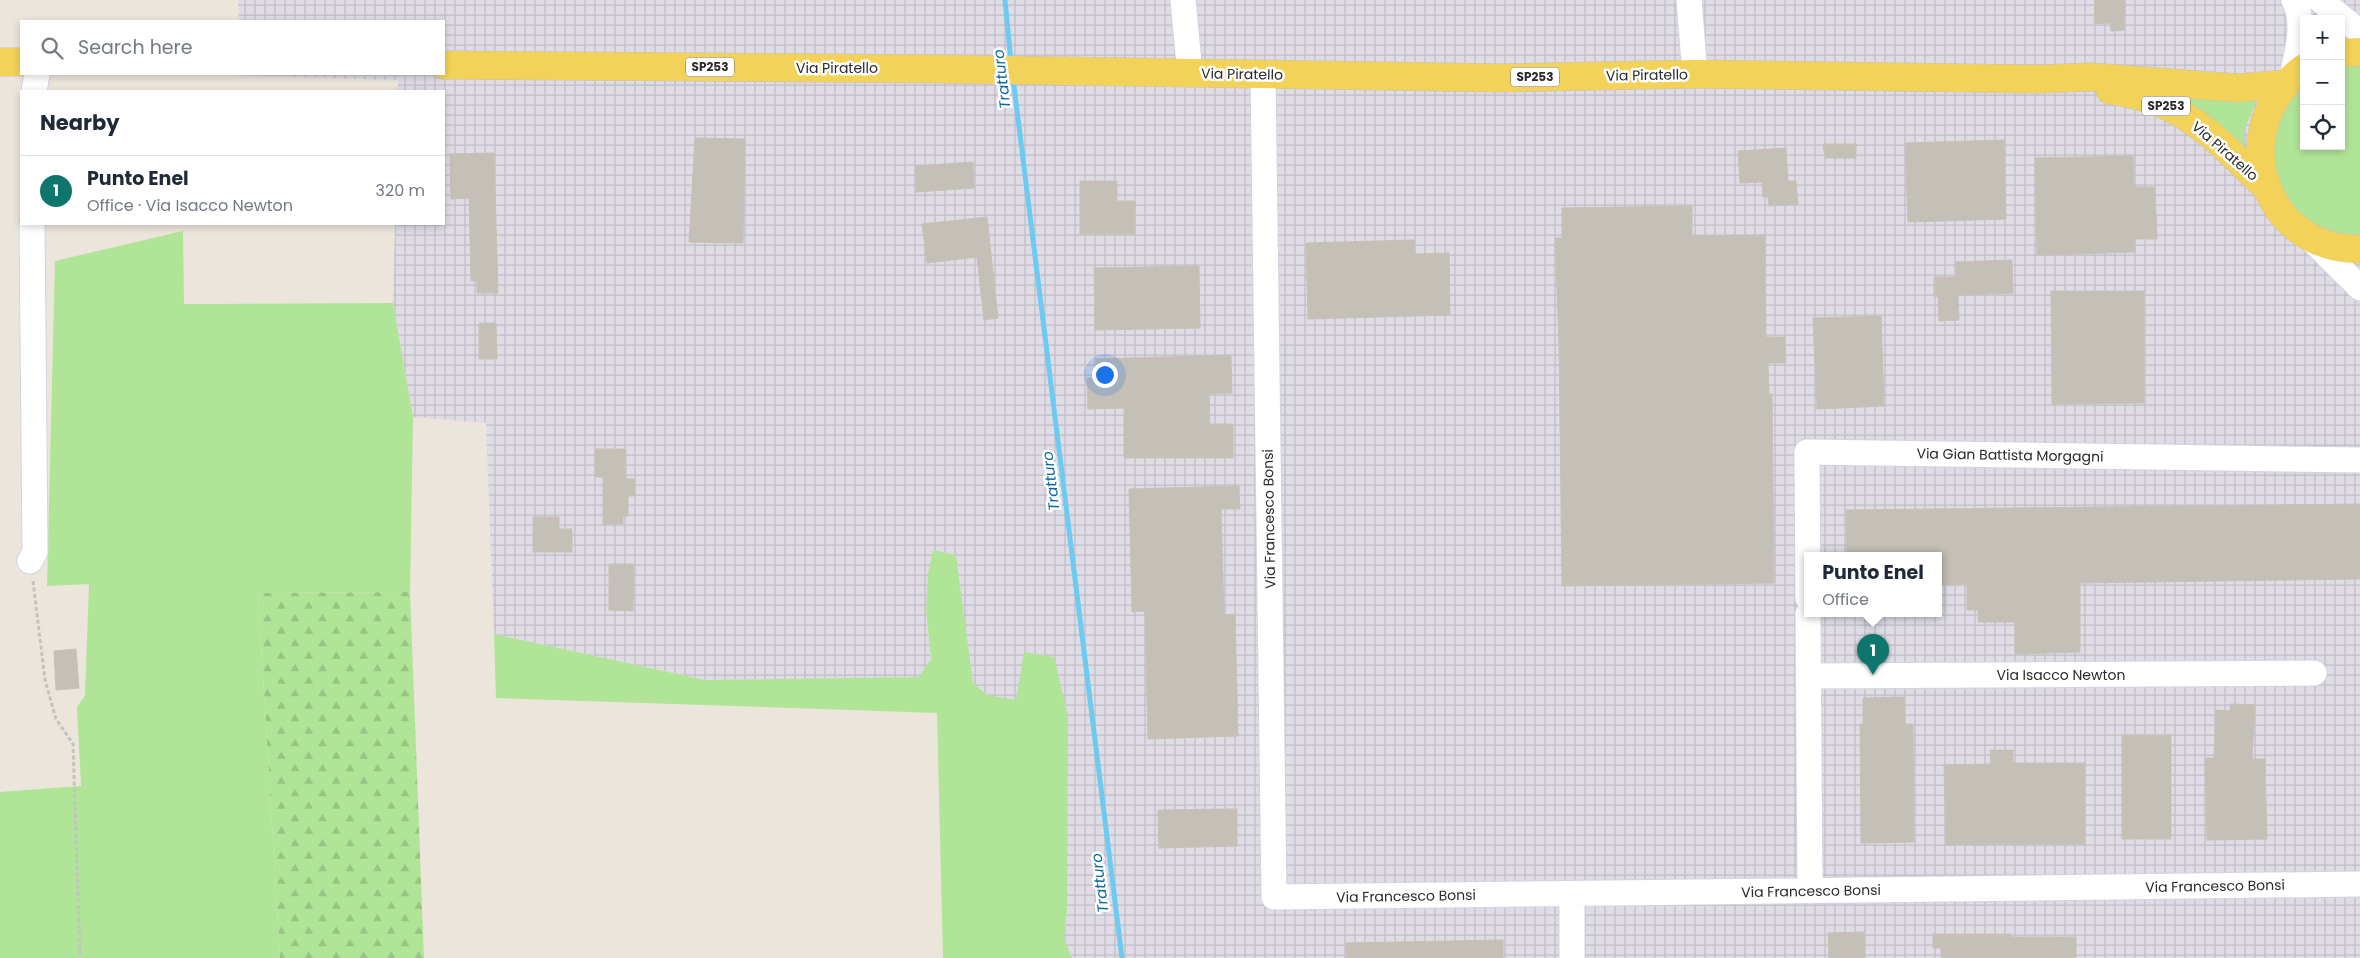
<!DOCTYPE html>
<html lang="en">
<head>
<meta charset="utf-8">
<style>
	body { margin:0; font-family:Poppins,sans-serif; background:#f6f6f7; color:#1f2937 }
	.controls { position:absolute; right:15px; top:15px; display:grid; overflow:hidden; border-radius:0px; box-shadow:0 2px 8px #0003 }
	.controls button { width:45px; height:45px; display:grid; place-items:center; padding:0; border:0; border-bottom:1px solid #e0e1e3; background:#fff; color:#1f2937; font:25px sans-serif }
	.you { position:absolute; left:1104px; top:374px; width:18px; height:18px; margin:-12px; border:4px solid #fff; border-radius:50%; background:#1a73e8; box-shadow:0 0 0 8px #1a73e833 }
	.badge { display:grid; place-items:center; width:32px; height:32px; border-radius:50%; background:#0f766e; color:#fff; font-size:16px; font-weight:700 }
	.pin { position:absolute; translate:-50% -41px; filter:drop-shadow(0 1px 2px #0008) }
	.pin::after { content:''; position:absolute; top:26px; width:18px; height:15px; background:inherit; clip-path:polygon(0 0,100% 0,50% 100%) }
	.popup { position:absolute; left:1804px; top:552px; width:138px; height:65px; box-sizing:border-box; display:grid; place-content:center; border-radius:0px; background:#fff; filter:drop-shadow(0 1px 4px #0005); font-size:16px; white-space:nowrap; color:#747a83 }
	.popup b { font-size:19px; color:#1f2937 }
	.popup::after { content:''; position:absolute; left:50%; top:100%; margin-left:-10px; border:10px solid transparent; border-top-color:#fff }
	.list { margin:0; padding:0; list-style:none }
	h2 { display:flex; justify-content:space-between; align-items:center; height:65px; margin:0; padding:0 20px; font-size:21px }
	h2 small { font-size:16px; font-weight:400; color:#747a83 }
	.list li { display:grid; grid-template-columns:32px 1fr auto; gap:15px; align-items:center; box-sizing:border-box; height:70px; padding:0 20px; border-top:1px solid #e0e1e3 }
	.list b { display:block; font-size:19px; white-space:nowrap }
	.list p { margin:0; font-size:16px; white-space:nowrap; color:#747a83 }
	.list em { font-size:16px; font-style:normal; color:#747a83 }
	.icon { flex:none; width:28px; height:28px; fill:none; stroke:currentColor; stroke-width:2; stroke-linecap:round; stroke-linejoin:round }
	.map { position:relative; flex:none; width:2360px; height:958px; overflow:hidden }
	.search { position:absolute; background:#fff; box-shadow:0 2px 8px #0003; left:20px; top:20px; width:425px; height:55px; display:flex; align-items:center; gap:12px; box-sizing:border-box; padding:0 18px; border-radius:0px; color:#747a83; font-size:19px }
	.panel { position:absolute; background:#fff; box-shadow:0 2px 8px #0003; left:20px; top:90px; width:425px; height:135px; border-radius:0px }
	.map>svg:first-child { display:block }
	.industrial { fill:url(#industrial-grid); fill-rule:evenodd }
	.green { fill:#b0e497 }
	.forest { fill:url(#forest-firs) }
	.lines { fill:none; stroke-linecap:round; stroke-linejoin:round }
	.stream { stroke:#6ccbf1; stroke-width:5 }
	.building { fill:#c4bfb7; stroke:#c8c1b5 }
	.minor-casing { stroke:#d1d4e3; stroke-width:27 }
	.major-casing { stroke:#c3c3c3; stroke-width:29 }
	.path { stroke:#c3c3c3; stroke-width:3; stroke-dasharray:4 2.5; stroke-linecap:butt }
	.minor { stroke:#fff; stroke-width:25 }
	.major { stroke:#f3d25a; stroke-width:28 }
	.labels { text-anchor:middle; stroke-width:5; stroke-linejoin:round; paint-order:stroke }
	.shield { fill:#fff; stroke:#6a6a6a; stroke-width:1 }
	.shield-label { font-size:12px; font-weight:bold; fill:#2a2a2a }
	.street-label { font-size:14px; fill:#2a2a2a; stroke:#fff }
	.water-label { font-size:15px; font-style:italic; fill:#0b699d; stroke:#fff }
</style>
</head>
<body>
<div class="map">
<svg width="2360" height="958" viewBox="0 0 2360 958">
	<defs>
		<pattern id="industrial-grid" width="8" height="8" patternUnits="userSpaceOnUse" patternTransform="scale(1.25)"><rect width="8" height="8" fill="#dfdce5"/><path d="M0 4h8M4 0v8" fill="none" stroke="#c0bdc5"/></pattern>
		<pattern id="forest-firs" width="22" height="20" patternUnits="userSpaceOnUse" patternTransform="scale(1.25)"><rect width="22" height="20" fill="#b0e497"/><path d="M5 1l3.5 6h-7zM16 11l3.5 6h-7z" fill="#98c482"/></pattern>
	</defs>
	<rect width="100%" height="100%" fill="#ece5dc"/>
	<!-- industrial -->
	<path class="industrial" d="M238,0H2360V958H1072L1064,938L1067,911L1017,701L987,695L972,683L956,555L933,550L926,610L931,659L920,677L705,680L494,634L486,423L413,417L393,303L395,224H444V91H398V80L196,74H444V21H239ZM2304,19H2341V146H2304ZM1808,556H1938V614H1808Z"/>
	<!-- green -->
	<path class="green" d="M2360,63V237L2321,230L2300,217L2273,175V126L2304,82V146H2341V64Z
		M2173,90L2258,97L2244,131V157L2180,104Z
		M183,231L184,304L393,303L413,417L410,592L258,593L280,958H0V792L81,786L77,707L85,695L89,584L47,586L55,261Z
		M933,550L956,555L973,683L987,695L1016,700L1024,652L1054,657L1068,716L1067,911L1064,938L1072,958H943L937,713L496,698L494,634L705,680L919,677L931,659L926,610L928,574Z"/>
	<!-- forest -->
	<path class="forest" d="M410,592L424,958H280L258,593Z"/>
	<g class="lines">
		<!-- stream -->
		<path class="stream" d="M1005,0L1011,62
			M1013,78L1122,958"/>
	</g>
	<!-- building -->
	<path class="building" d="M2095,0H2125L2124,30L2111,31L2110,23L2094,24Z
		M695,138L745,139L743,243L689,242Z
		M2004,140L2006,219L1908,222L1905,143Z
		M1823,144H1856V158H1825Z
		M1786,148L1788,181H1796L1798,204L1769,206L1768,197H1763L1762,182L1740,183L1738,151Z
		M494,153L498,293H477V281H471L469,198L451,199L450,154Z
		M2133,156L2134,187H2155L2157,239H2135V252L2037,255L2035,158Z
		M973,162L974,188L916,192L915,166Z
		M1080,181H1117V201H1135V234H1080Z
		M1692,206V236L1765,235L1766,337H1785L1786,363H1768L1769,394H1772L1774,583L1562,586L1559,344L1555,238H1562V208Z
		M987,217L998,318L984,320L977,257L927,263L922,224Z
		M1414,240L1415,254L1449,253L1450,315L1308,319L1306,243Z
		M2012,260L2013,293L1958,295L1959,320L1939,321L1938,296L1934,297V277H1956V262Z
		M1199,266L1200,328L1095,330L1094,268Z
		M2051,291H2144V403L2052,404Z
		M1881,316L1884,406L1817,409L1813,318Z
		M479,323H496L497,359H479Z
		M1231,355L1232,393L1209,394L1210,424H1233V458H1124V408L1088,409L1087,378H1096V359Z
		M595,449H626V479H635V496H628V516H623V524H603V477H595Z
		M1239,486L1240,509H1221L1224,615L1235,614L1238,736L1148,739L1145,611L1132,612L1129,489Z
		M2360,504V579L2080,583V652L2015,654V622H1978V610H1967V584L1938,585V556H1847L1846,510Z
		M533,517H559V529H572V552H533Z
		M609,564H634L633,611L609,610Z
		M76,649L79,688L56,690L54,651Z
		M1904,697L1905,724H1913L1914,842L1861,843L1860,724H1863V698Z
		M2230,704L2255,705L2252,759H2265L2267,839L2207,840L2205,758H2214L2216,710L2230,711Z
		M2122,735H2171V839H2122Z
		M1990,750H2013V763H2085V844L1946,845L1944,765L1991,764Z
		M1237,809V846L1159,848L1158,810Z
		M1864,932L1865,958H1829L1828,933Z
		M1933,934H2011V937H2076V958H1941V948H1933Z
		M1503,940V958H1346V943Z"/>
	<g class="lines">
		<!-- minor casing -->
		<g class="minor-casing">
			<path id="minor" d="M1183,0L1190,74
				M1689,0L1695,74
				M2320,0L2360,32
				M1263,74L1274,897L2360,884
				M2292,77C2297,51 2306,24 2294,0
				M34,91L37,74
				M2307,235L2360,288
				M30,561L35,552L32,224
				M1808,598L1807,452L2360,460
				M1808,614L1810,891
				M1809,676L2314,673
				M1572,894V958"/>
		</g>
		<!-- major casing -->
		<g class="major-casing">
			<path id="major" d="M2341,53L2360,52
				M0,62H21
				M444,65L944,69L1503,78L1695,74L2040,79L2091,77L2238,88L2285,84
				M2304,68C2225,126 2260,250 2360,249
				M2110,90C2128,93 2146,97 2162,104C2203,121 2235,158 2267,188"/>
		</g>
		<!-- path -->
		<path class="path" d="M33,581L45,680L56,719L73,744L80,958"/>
		<!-- minor -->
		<use href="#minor" class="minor"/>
		<!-- major -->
		<use href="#major" class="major"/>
	</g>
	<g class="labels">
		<!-- shield labels -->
		<g class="shield">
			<rect x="686" y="57.5" width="48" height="19" rx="4"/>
			<rect x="1511" y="67.5" width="48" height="19" rx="4"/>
			<rect x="2142" y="96.5" width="48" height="19" rx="4"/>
		</g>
		<g class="shield-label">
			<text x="710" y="71">SP253</text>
			<text x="1535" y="81">SP253</text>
			<text x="2166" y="110">SP253</text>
		</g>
		<!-- street labels -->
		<g class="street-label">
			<text x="837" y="73">Via Piratello</text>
			<text transform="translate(1242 74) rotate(1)" y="5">Via Piratello</text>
			<text transform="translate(1647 75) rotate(-1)" y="5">Via Piratello</text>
			<text transform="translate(2225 151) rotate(41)" y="5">Via Piratello</text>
			<text transform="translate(2010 455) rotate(1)" y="5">Via Gian Battista Morgagni</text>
			<text transform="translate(1269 519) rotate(-91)" y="5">Via Francesco Bonsi</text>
			<text x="2061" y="680">Via Isacco Newton</text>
			<text transform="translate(2215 886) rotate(-1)" y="5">Via Francesco Bonsi</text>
			<text transform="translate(1811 891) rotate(-1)" y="5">Via Francesco Bonsi</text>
			<text transform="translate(1406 896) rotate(-1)" y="5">Via Francesco Bonsi</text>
		</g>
		<!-- water labels -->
		<g class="water-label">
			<text transform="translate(1002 79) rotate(-97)" y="5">Tratturo</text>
			<text transform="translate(1051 481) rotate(-97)" y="5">Tratturo</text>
			<text transform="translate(1100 883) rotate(-97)" y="5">Tratturo</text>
		</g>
	</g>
</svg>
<div class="controls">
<button>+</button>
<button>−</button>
<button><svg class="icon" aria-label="locate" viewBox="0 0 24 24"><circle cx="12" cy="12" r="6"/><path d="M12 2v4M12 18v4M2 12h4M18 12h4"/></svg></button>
</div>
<div class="you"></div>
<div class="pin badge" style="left:1873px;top:675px">1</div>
<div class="popup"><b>Punto Enel</b>Office</div>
<div class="search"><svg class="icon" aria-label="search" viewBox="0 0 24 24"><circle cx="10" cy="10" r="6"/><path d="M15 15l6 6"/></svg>Search here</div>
<section class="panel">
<h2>Nearby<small></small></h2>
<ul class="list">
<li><span class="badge">1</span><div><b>Punto Enel</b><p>Office · Via Isacco Newton</p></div><em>320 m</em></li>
</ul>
</section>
</div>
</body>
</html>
